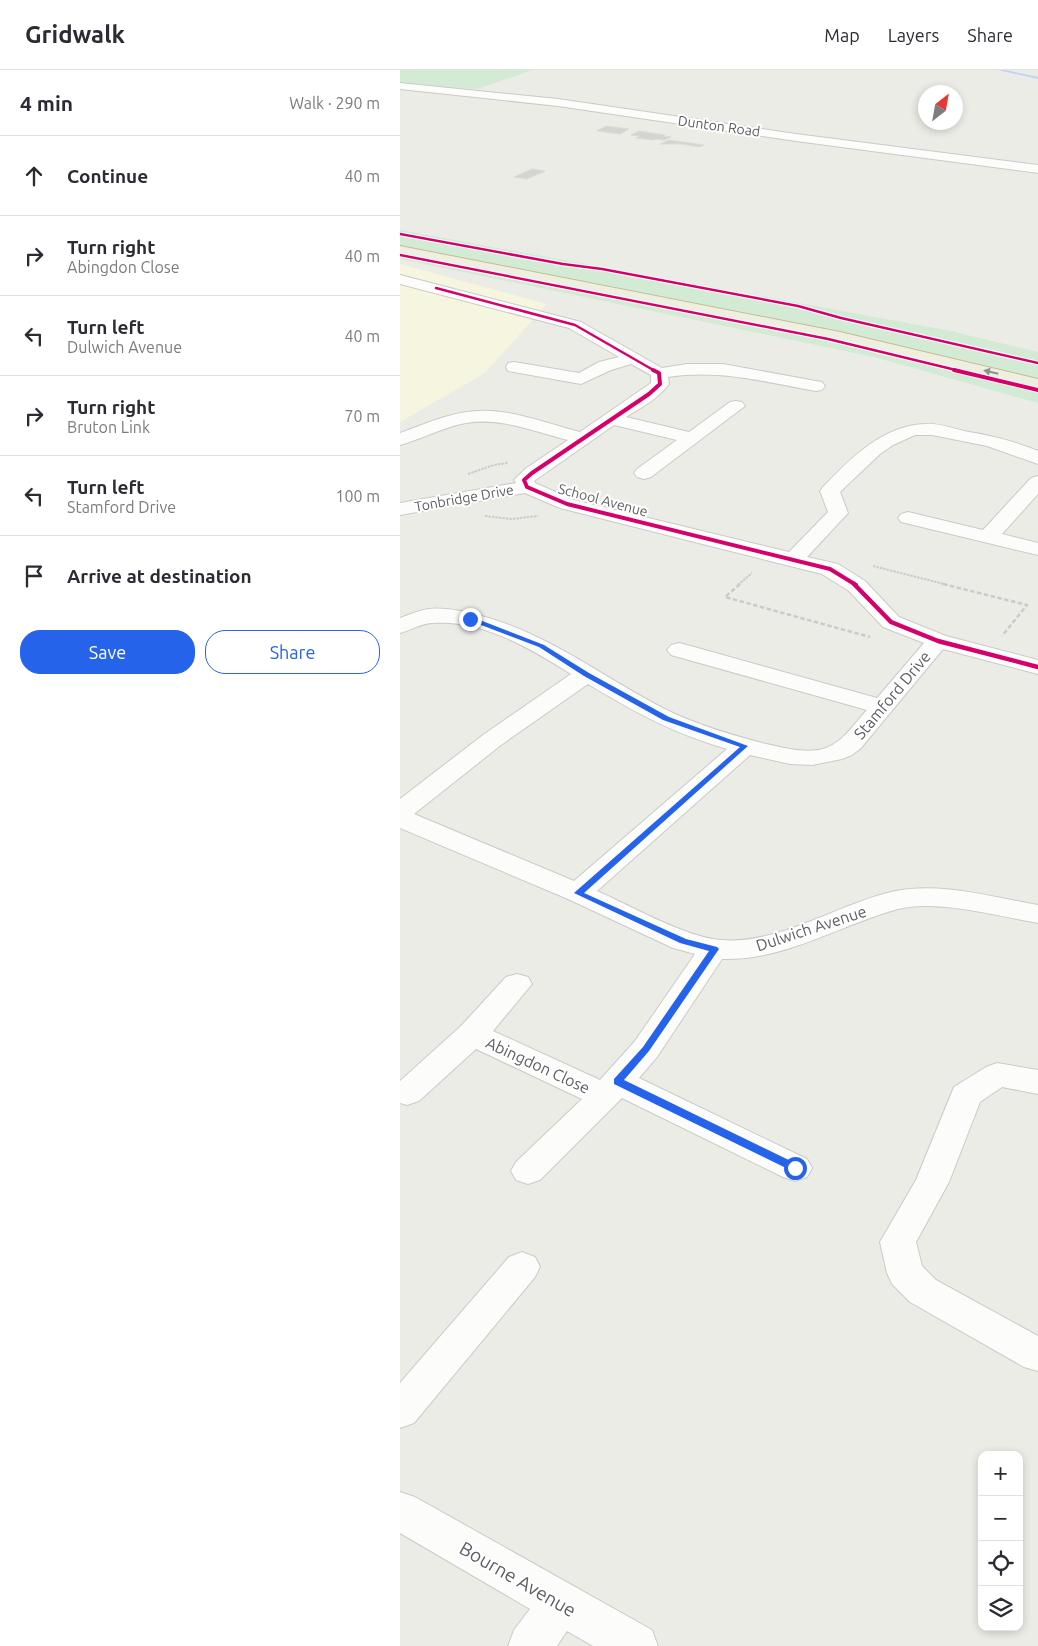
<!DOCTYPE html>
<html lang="en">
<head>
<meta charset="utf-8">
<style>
	body { margin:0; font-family:Ubuntu,sans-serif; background:#f7f7f7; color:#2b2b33 }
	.controls { position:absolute; right:15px; bottom:15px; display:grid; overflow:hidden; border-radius:10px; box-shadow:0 2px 8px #0003 }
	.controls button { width:45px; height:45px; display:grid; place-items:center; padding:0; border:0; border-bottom:1px solid #e1e1e2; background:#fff; color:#2b2b33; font:25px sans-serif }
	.compass { position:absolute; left:518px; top:15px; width:45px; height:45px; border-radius:50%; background:#fff; box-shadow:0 2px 8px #0003; rotate:31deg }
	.stop { position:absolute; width:15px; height:15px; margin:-11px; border:4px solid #2563eb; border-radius:50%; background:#fff }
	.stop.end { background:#2563eb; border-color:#fff; box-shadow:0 1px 5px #0008 }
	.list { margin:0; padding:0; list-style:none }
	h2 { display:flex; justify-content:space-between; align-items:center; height:65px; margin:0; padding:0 20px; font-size:21px }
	h2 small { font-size:16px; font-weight:400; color:#7c7c81 }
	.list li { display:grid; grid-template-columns:32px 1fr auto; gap:15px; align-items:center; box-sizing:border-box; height:80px; padding:0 20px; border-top:1px solid #e1e1e2 }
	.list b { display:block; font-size:19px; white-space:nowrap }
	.list p { margin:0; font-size:16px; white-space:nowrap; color:#7c7c81 }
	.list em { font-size:16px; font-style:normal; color:#7c7c81 }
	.actions { display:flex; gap:10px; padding:15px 20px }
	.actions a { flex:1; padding:11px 0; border:1px solid #2563eb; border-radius:20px; text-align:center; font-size:18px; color:#2563eb }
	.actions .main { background:#2563eb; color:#fff }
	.icon { flex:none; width:28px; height:28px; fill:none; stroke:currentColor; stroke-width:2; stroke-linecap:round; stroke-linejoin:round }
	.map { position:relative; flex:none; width:638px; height:1576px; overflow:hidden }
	header { display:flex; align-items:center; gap:30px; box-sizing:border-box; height:70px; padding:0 25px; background:#fff; border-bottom:1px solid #e1e1e2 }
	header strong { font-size:24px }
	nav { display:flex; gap:28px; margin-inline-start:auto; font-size:18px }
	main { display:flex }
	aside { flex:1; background:#fff }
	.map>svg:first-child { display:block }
	.commercial { fill:#f6f5df }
	.green { fill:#d3ead4 }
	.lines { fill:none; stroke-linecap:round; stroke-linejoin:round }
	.stream { fill:#bad4f8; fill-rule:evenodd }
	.building { fill:#d4d4d1; stroke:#dcdbd6 }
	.minor-casing { stroke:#c9cac9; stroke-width:2 }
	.highway-casing { stroke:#c4bd93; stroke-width:2 }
	.path-far1 { stroke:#c8cdcb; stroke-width:2; stroke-dasharray:2.5 1; stroke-linecap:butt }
	.path { stroke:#c8cdcb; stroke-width:2.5; stroke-dasharray:4.5 2.5; stroke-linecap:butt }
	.minor { fill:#fcfcfb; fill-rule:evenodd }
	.highway { fill:#efefe1; fill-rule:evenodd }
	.cycleway-far2-casing { stroke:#fff; stroke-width:4.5 }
	.cycleway-far1-casing { stroke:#fff; stroke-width:5.5 }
	.cycleway-casing { stroke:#fff; stroke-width:7 }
	.cycleway-far2 { stroke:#d6006c; stroke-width:2.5 }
	.cycleway-far1 { stroke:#d6006c; stroke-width:4 }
	.cycleway { stroke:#d6006c; stroke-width:4.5 }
	.oneway { fill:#8f9190 }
	.route { fill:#2563eb }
	.labels { text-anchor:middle; stroke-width:4; stroke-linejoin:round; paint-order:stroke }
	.far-street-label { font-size:14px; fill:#5c5e65; stroke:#fff }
	.street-label { font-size:16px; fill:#5c5e65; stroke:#fff }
	.near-street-label { font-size:19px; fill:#5c5e65; stroke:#fff }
</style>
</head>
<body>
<header>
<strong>Gridwalk</strong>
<nav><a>Map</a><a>Layers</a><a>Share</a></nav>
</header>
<main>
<aside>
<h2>4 min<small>Walk · 290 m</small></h2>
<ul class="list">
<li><svg class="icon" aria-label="ahead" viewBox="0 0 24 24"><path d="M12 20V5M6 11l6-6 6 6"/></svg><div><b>Continue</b></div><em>40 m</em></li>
<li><svg class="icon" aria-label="right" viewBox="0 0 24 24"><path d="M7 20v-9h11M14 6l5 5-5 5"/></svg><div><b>Turn right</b><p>Abingdon Close</p></div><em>40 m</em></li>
<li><svg class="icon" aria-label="left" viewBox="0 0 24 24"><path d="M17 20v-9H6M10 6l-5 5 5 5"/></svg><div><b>Turn left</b><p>Dulwich Avenue</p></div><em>40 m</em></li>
<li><svg class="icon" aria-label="right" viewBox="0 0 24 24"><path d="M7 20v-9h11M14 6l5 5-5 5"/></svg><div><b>Turn right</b><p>Bruton Link</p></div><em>70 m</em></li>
<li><svg class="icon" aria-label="left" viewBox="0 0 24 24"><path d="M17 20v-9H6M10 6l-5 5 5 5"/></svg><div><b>Turn left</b><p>Stamford Drive</p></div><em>100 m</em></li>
<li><svg class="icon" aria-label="arrive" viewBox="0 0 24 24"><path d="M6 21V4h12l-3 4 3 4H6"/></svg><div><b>Arrive at destination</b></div></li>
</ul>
<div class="actions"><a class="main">Save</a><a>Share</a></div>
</aside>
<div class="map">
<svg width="638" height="1576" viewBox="0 0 638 1576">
	<rect width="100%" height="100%" fill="#ecece7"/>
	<!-- commercial -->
	<path class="commercial" d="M0,194L147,234L85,303L0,352Z"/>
	<!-- green -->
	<path class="green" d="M0,0H133L77,19L0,14Z
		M0,160L551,261L638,282V333L474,287L0,189Z"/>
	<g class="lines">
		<!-- stream -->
		<path class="stream" d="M598,0H605L638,7V9Z"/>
	</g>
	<!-- building -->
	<path class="building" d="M206,56L229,59L220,64L197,61Z
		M239,61L265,65L263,66L271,67L264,70L256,69L252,70L236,68L240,66L231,65Z
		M269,70L304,75L299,77L282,74H260Z
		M132,99L145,101L127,109L114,107Z"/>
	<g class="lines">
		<!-- minor casing -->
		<g class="minor-casing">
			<path id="minor" d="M0,13L158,29L396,64L638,95V103L396,71L158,36L0,19Z
				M0,205L181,252L262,298L287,294H323L416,311L422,312L425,316L422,320L416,321C365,312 320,299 268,307L269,314C259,328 241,338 226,347L289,362L330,332L336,331L342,332L345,336L251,407L244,409L237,407L234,403L237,399L277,370L214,355L134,411L135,413L174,430L389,482L428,442L420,421L423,417C451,388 483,355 526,354C538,353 551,358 564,361C589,365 614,371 638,381V394L587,376L532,365H515L493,375L480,384L440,422L448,443L407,487L438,494L465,511L499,547L546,566L638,590V604L543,579L461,678L452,685L442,689L412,695L390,694L350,685L197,821C231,836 278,863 313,869C372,879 435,835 491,822C539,811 591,827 638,835V853C598,846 536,829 498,839C439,855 385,891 322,889L257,987L239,1008L407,1089L412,1098L407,1107L395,1111L383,1107L222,1028L140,1110L128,1114L116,1110L111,1101L116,1092L182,1029L76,979L19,1031L7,1035L0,1033V1011L61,956L106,907L117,904L128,907L132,914L93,961L200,1010L235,971L295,884L273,878L168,829L0,758V729L83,665L171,604C131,579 82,549 33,553C22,553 11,560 0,563V548C9,545 19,540 29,539C47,537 67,542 85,547C154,566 209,612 273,643C301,656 332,665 362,673C381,677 407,685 426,678C444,671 454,654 467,640L271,585L267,580L271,575L279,573L287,575L477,628L524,573L483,557L449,521L422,504L160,438L125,423L0,445V433L116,413L114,410L125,399L168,370C136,362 100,347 66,353C43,357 22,369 0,375V363C25,354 51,342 78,341C112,339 148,354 180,362L251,313V305L231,294L211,300L181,314L108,301L106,297L108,293L114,292L179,303L199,292L219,287L169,258L0,214ZM188,614C234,642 275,664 327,679L174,811L14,744L101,675Z
				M638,406V424L602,464L638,473V485L501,452L498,448L501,444L508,442L583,460L631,408Z
				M597,993L638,1000V1024L602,1017L580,1032L549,1112L516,1172L522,1196L536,1210L638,1266V1301L624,1297L510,1232L492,1214L487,1203L480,1172L516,1110L554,1017L586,997Z
				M122,1182L135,1187L140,1197L135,1207L14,1353L0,1358V1313L109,1187Z
				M0,1422L15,1427L252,1560L258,1576H193L167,1561L157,1576H108L114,1560L130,1539L0,1463Z"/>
		</g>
		<!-- highway casing -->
		<g class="highway-casing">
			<path id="highway" d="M0,176L440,262L638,309V319L440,272L0,184Z"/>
		</g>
		<!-- path-far1 -->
		<path class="path-far1" d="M68,404L94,395L108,393
			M85,446L111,449L138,446
			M473,496L548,515
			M338,515L352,503"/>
		<!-- path -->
		<path class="path" d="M340,514L325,527L470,567
			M543,514L627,535L602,566"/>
		<!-- minor -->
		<use href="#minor" class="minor"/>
		<!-- highway -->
		<use href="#highway" class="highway"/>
		<!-- cycleway-far2 casing -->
		<g class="cycleway-far2-casing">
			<path id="cycleway-far2" d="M0,164L163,194L202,199L398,236L441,248L638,293
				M0,185L428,269L560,301
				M36,218L175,255L255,301"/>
		</g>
		<!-- cycleway-far1 casing -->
		<g class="cycleway-far1-casing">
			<path id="cycleway-far1" d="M253,300L259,303L260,314L249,324L132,403L124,410L127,417L167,434L430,499L456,515
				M554,300L638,320"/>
		</g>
		<!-- cycleway casing -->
		<g class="cycleway-casing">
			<path id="cycleway" d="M454,514L491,552L538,571L638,597"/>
		</g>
		<!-- cycleway-far2 -->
		<use href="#cycleway-far2" class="cycleway-far2"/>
		<!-- cycleway-far1 -->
		<use href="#cycleway-far1" class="cycleway-far1"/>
		<!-- cycleway -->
		<use href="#cycleway" class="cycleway"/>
	</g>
	<!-- one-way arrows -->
	<defs><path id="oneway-solid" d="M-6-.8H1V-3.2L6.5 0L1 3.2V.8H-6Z" transform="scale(1.25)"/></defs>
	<use class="oneway" href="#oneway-solid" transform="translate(591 302) rotate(-167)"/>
	<!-- route -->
	<path class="route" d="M68,547H72L144,575L189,603L269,647L348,676L184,823L286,869L317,877L319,879L249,981L224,1010L399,1095V1101H392L214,1014V1009L243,977L309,881L280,873L174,823L340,677L263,650L184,606L139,577L68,550Z"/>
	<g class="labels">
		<!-- far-street labels -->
		<g class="far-street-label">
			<text transform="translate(319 56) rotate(8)" y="5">Dunton Road</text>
			<text transform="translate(64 428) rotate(-10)" y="5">Tonbridge Drive</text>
			<text transform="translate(203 430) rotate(15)" y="5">School Avenue</text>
		</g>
		<!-- street labels -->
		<g class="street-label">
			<text transform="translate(492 625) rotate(-50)" y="6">Stamford Drive</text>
			<text transform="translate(411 858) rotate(-18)" y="6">Dulwich Avenue</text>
			<text transform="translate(138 995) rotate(25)" y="6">Abingdon Close</text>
		</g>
		<!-- near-street labels -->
		<g class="near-street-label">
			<text transform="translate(118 1509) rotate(30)" y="7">Bourne Avenue</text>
		</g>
	</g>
</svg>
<div class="controls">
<button>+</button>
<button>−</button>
<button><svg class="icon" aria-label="locate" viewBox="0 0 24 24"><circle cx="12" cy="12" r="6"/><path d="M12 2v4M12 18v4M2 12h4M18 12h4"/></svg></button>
<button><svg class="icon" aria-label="layers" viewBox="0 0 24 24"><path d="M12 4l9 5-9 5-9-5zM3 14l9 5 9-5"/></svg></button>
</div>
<svg class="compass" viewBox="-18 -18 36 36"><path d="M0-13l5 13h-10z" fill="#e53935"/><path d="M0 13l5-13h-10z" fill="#7c7c81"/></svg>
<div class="stop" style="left:395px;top:1098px"></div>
<div class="stop end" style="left:70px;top:549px"></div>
</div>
</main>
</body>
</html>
